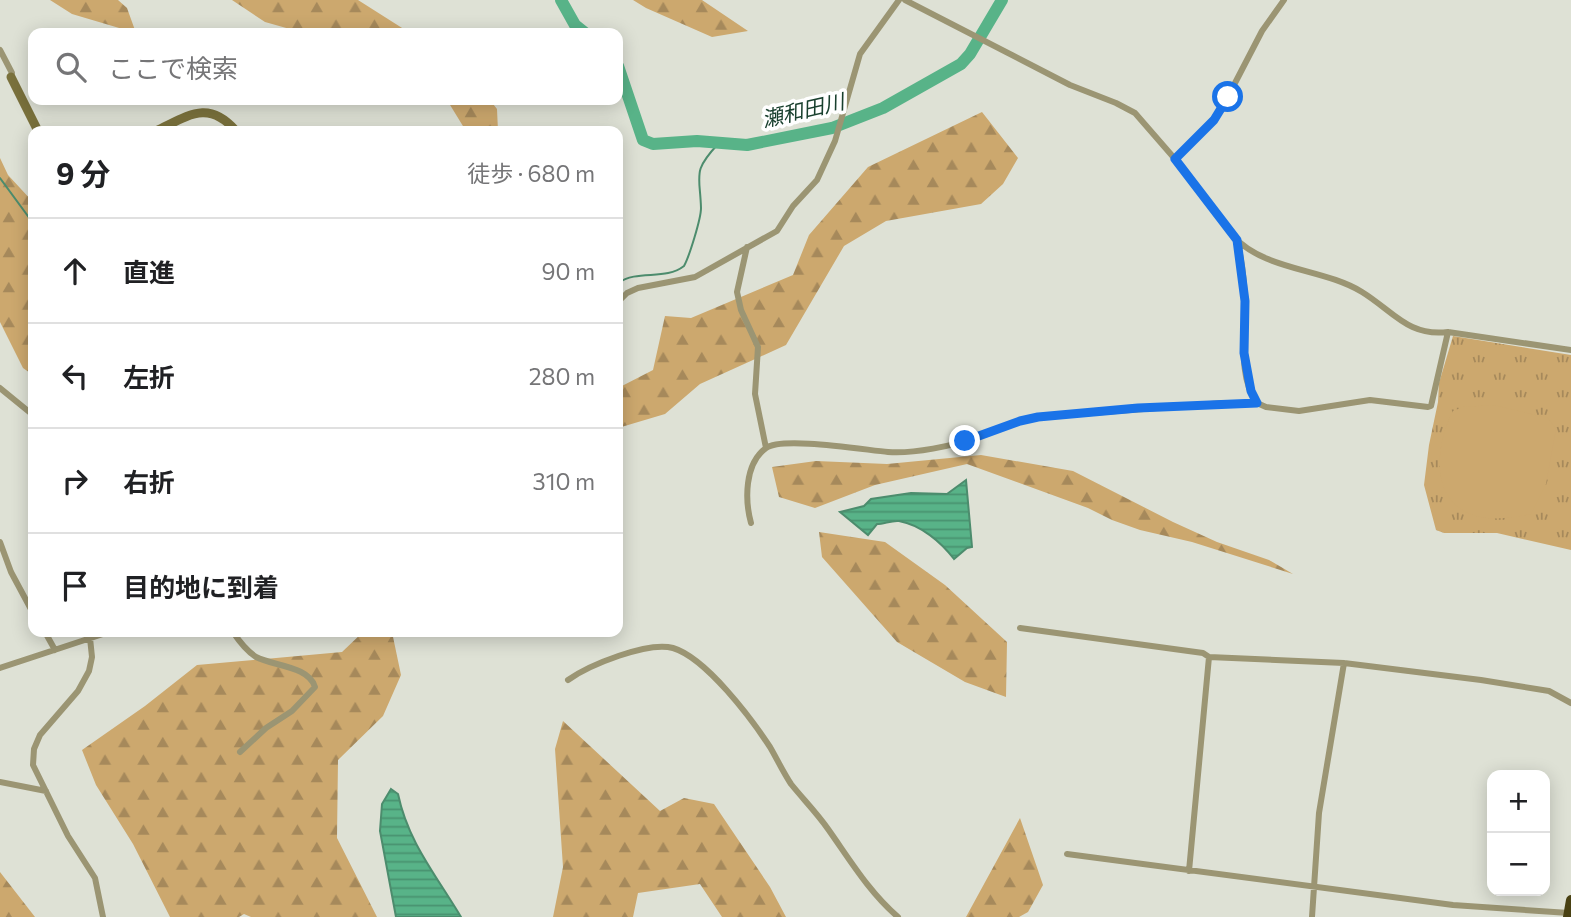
<!DOCTYPE html>
<html lang="ja">
<head>
<meta charset="utf-8">
<style>
	body { margin:0; font-family:Commissioner,"Noto Sans JP",sans-serif; background:#f6f6f6; color:#202124 }
	.controls { position:absolute; right:21px; bottom:21px; display:grid; overflow:hidden; border-radius:14px; box-shadow:0 4px 18px #0003 }
	.controls button { width:63px; height:63px; display:grid; place-items:center; padding:0; border:0; border-bottom:2px solid #e0e0e0; background:#fff; color:#202124; font:35px sans-serif }
	.stop { position:absolute; width:21px; height:21px; margin:-16px; border:5px solid #1a73e8; border-radius:50%; background:#fff }
	.stop.end { background:#1a73e8; border-color:#fff; box-shadow:0 2px 7px #0008 }
	.list { margin:0; padding:0; list-style:none }
	h2 { display:flex; justify-content:space-between; align-items:center; height:91px; margin:0; padding:0 28px; font-size:30px }
	h2 small { font-size:23px; font-weight:400; color:#757577 }
	.list li { display:grid; grid-template-columns:46px 1fr auto; gap:21px; align-items:center; box-sizing:border-box; height:105px; padding:0 28px; border-top:2px solid #e0e0e0 }
	.list b { display:block; font-size:26px; white-space:nowrap }
	.list em { font-size:23px; font-style:normal; color:#757577 }
	.icon { flex:none; width:38px; height:38px; fill:none; stroke:currentColor; stroke-width:2; stroke-linecap:round; stroke-linejoin:round }
	.map { position:relative; flex:none; width:1571px; height:917px; overflow:hidden }
	.search { position:absolute; background:#fff; box-shadow:0 4px 18px #0003; left:28px; top:28px; width:595px; height:77px; display:flex; align-items:center; gap:18px; box-sizing:border-box; padding:0 24px; border-radius:14px; color:#757577; font-size:26px }
	.panel { position:absolute; background:#fff; box-shadow:0 4px 18px #0003; left:28px; top:126px; width:595px; height:511px; border-radius:14px }
	.map>svg:first-child { display:block }
	.forest { fill:url(#forest-firs) }
	.park { fill:url(#park-tufts) }
	.garden { fill:#cca86e }
	.water { fill:url(#water-rules); stroke:#4c8c6d; stroke-width:2 }
	.lines { fill:none; stroke-linecap:round; stroke-linejoin:round }
	.stream { stroke:#4c8c6d; stroke-width:2 }
	.river { stroke:#58b388; stroke-width:12 }
	.street { stroke:#9b9573; stroke-width:6 }
	.secondary { stroke:#7a713c; stroke-width:9 }
	.highway { stroke:#494113; stroke-width:10 }
	.route { stroke:#1a73e8; stroke-width:9 }
	.labels { text-anchor:middle; stroke-width:7; stroke-linejoin:round; paint-order:stroke }
	.water-label { font-size:21px; font-style:italic; fill:#19402e; stroke:#fff }
</style>
</head>
<body>
<div class="map">
<svg width="1571" height="917" viewBox="0 0 1571 917">
	<defs>
		<pattern id="forest-firs" width="22" height="20" patternUnits="userSpaceOnUse" patternTransform="scale(1.75)"><rect width="22" height="20" fill="#cca86e"/><path d="M5 1l3.5 6h-7zM16 11l3.5 6h-7z" fill="#a6895b"/></pattern>
		<pattern id="park-tufts" width="24" height="20" patternUnits="userSpaceOnUse" patternTransform="scale(1.75)"><rect width="24" height="20" fill="#cca86e"/><path d="M3 7l-1-3M5 7V3M7 7l1-3M15 17l-1-3M17 17v-4M19 17l1-3" fill="none" stroke="#a6895b"/></pattern>
		<pattern id="water-rules" width="6" height="5" patternUnits="userSpaceOnUse" patternTransform="scale(1.75)"><rect width="6" height="5" fill="#58b388"/><path d="M0 2.5h6" fill="none" stroke="#499270"/></pattern>
	</defs>
	<rect width="100%" height="100%" fill="#dee1d5"/>
	<!-- forest -->
	<path class="forest" d="M50,0H118L127,8L136,33L72,14Z
		M232,0H358L410,33H304L265,22Z
		M633,0H702L748,31L712,37L646,8Z
		M447,100H490L497,109L498,131H466Z
		M982,112L1018,158L1003,184L981,204L886,221L844,246L786,345L700,384L665,414L618,428V388L653,370L665,316L691,318L793,275L809,235L868,167Z
		M0,158L8,175L33,202V375L23,368L0,322Z
		M981,455L1073,471L1173,522L1217,542L1269,560L1293,574L1192,542L1140,530L1112,520L1088,508L967,464L875,485L815,508L779,497L772,467L816,461L887,464Z
		M819,532L885,542L945,585L1007,642L1006,697L965,682L897,642L822,557Z
		M363,632H392L401,675L383,716L338,760L337,838L377,917H251L244,914L239,917H170L133,844L96,785L82,750L145,706L197,665L342,652Z
		M563,721L660,811L684,798L714,804L770,887L786,917H722L700,884L638,893L633,917H553L563,867L555,749Z
		M1020,818L1043,885L1028,912L1019,917H966Z
		M0,872L35,917H0Z"/>
	<!-- park -->
	<path class="park" d="M1453,336L1571,355V550L1497,533H1444L1436,530L1424,485L1429,445L1438,402L1439,383Z"/>
	<!-- garden -->
	<path class="garden" d="M1494,405L1548,418L1556,429L1546,484L1531,514C1508,519 1478,523 1458,507C1430,485 1439,437 1453,411L1463,407Z"/>
	<!-- water -->
	<path class="water" d="M966,480L972,547L967,548L954,559C941,542 921,525 899,521C892,520 884,524 877,524L868,535L840,512L864,506L871,499L911,493L947,494Z
		M391,789L398,794C408,842 436,875 461,917H396L380,831L382,804Z"/>
	<g class="lines">
		<!-- stream -->
		<path class="stream" d="M0,178L33,223
			M618,283C638,269 665,281 684,266C689,257 701,219 701,208C700,174 692,172 718,144"/>
		<!-- river -->
		<path class="river" d="M561,0L575,25L585,33
			M618,66L643,140L653,144L697,141L747,145L832,128L883,108L961,64L970,54L1002,0"/>
		<!-- street -->
		<path class="street" d="M905,0L1070,85L1116,103L1135,113L1175,159L1233,236C1265,271 1323,268 1362,292C1393,311 1408,337 1448,332L1571,350
			M0,50L12,73L11,77
			M1175,159L1200,135L1221,110L1262,31L1284,0
			M1237,240C1242,261 1245,284 1245,306C1246,336 1237,376 1257,403
			M747,247L737,292L741,310L758,347L755,394L766,448
			M618,302L627,293L638,288L695,277L777,231L793,206L817,180L835,141L860,54L899,0
			M0,388L33,415
			M751,523C745,501 744,464 766,448C782,436 865,450 888,452C913,454 953,446 978,437C998,430 1017,421 1038,417L1223,403H1257L1266,407L1299,411L1370,400L1428,407L1431,406L1448,332
			M0,542L11,572L33,613
			M1020,628L1203,653L1209,657L1344,663L1481,680L1549,691L1571,703
			M45,632L55,650
			M233,632C239,641 247,651 256,657C273,666 309,666 315,687L292,711L266,728L240,752
			M90,638L92,657L89,671L78,691L40,735L34,749L33,765L68,836L95,878L103,917
			M0,668L109,632
			M568,680C589,665 648,641 673,648C706,658 751,718 770,747C777,759 783,772 791,784C803,799 817,813 828,829C850,860 869,892 898,917
			M0,782L46,791
			M1067,854L1453,905L1569,913
			M1189,871L1209,657
			M1312,917L1319,813L1344,663"/>
		<!-- secondary -->
		<path class="secondary" d="M11,77L38,131
			M156,131C188,116 208,99 236,131"/>
		<!-- highway -->
		<path class="highway" d="M1568,917L1571,900"/>
	</g>
	<g class="lines">
		<!-- route -->
		<path class="route" d="M965,441L1020,421L1038,417L1138,408L1257,403L1251,391L1244,353L1245,301L1237,240L1175,159L1214,120L1228,97"/>
	</g>
	<g class="labels">
		<!-- water labels -->
		<g class="water-label">
			<text transform="translate(803 111) rotate(-13)" y="7">瀬和田川</text>
		</g>
	</g>
</svg>
<div class="controls">
<button>+</button>
<button>−</button>
</div>
<div class="stop" style="left:1228px;top:97px"></div>
<div class="stop end" style="left:965px;top:441px"></div>
<div class="search"><svg class="icon" aria-label="search" viewBox="0 0 24 24"><circle cx="10" cy="10" r="6"/><path d="M15 15l6 6"/></svg>ここで検索</div>
<section class="panel">
<h2>9 分<small>徒歩 · 680 m</small></h2>
<ul class="list">
<li><svg class="icon" aria-label="ahead" viewBox="0 0 24 24"><path d="M12 20V5M6 11l6-6 6 6"/></svg><div><b>直進</b></div><em>90 m</em></li>
<li><svg class="icon" aria-label="left" viewBox="0 0 24 24"><path d="M17 20v-9H6M10 6l-5 5 5 5"/></svg><div><b>左折</b></div><em>280 m</em></li>
<li><svg class="icon" aria-label="right" viewBox="0 0 24 24"><path d="M7 20v-9h11M14 6l5 5-5 5"/></svg><div><b>右折</b></div><em>310 m</em></li>
<li><svg class="icon" aria-label="arrive" viewBox="0 0 24 24"><path d="M6 21V4h12l-3 4 3 4H6"/></svg><div><b>目的地に到着</b></div></li>
</ul>
</section>
</div>
</body>
</html>
